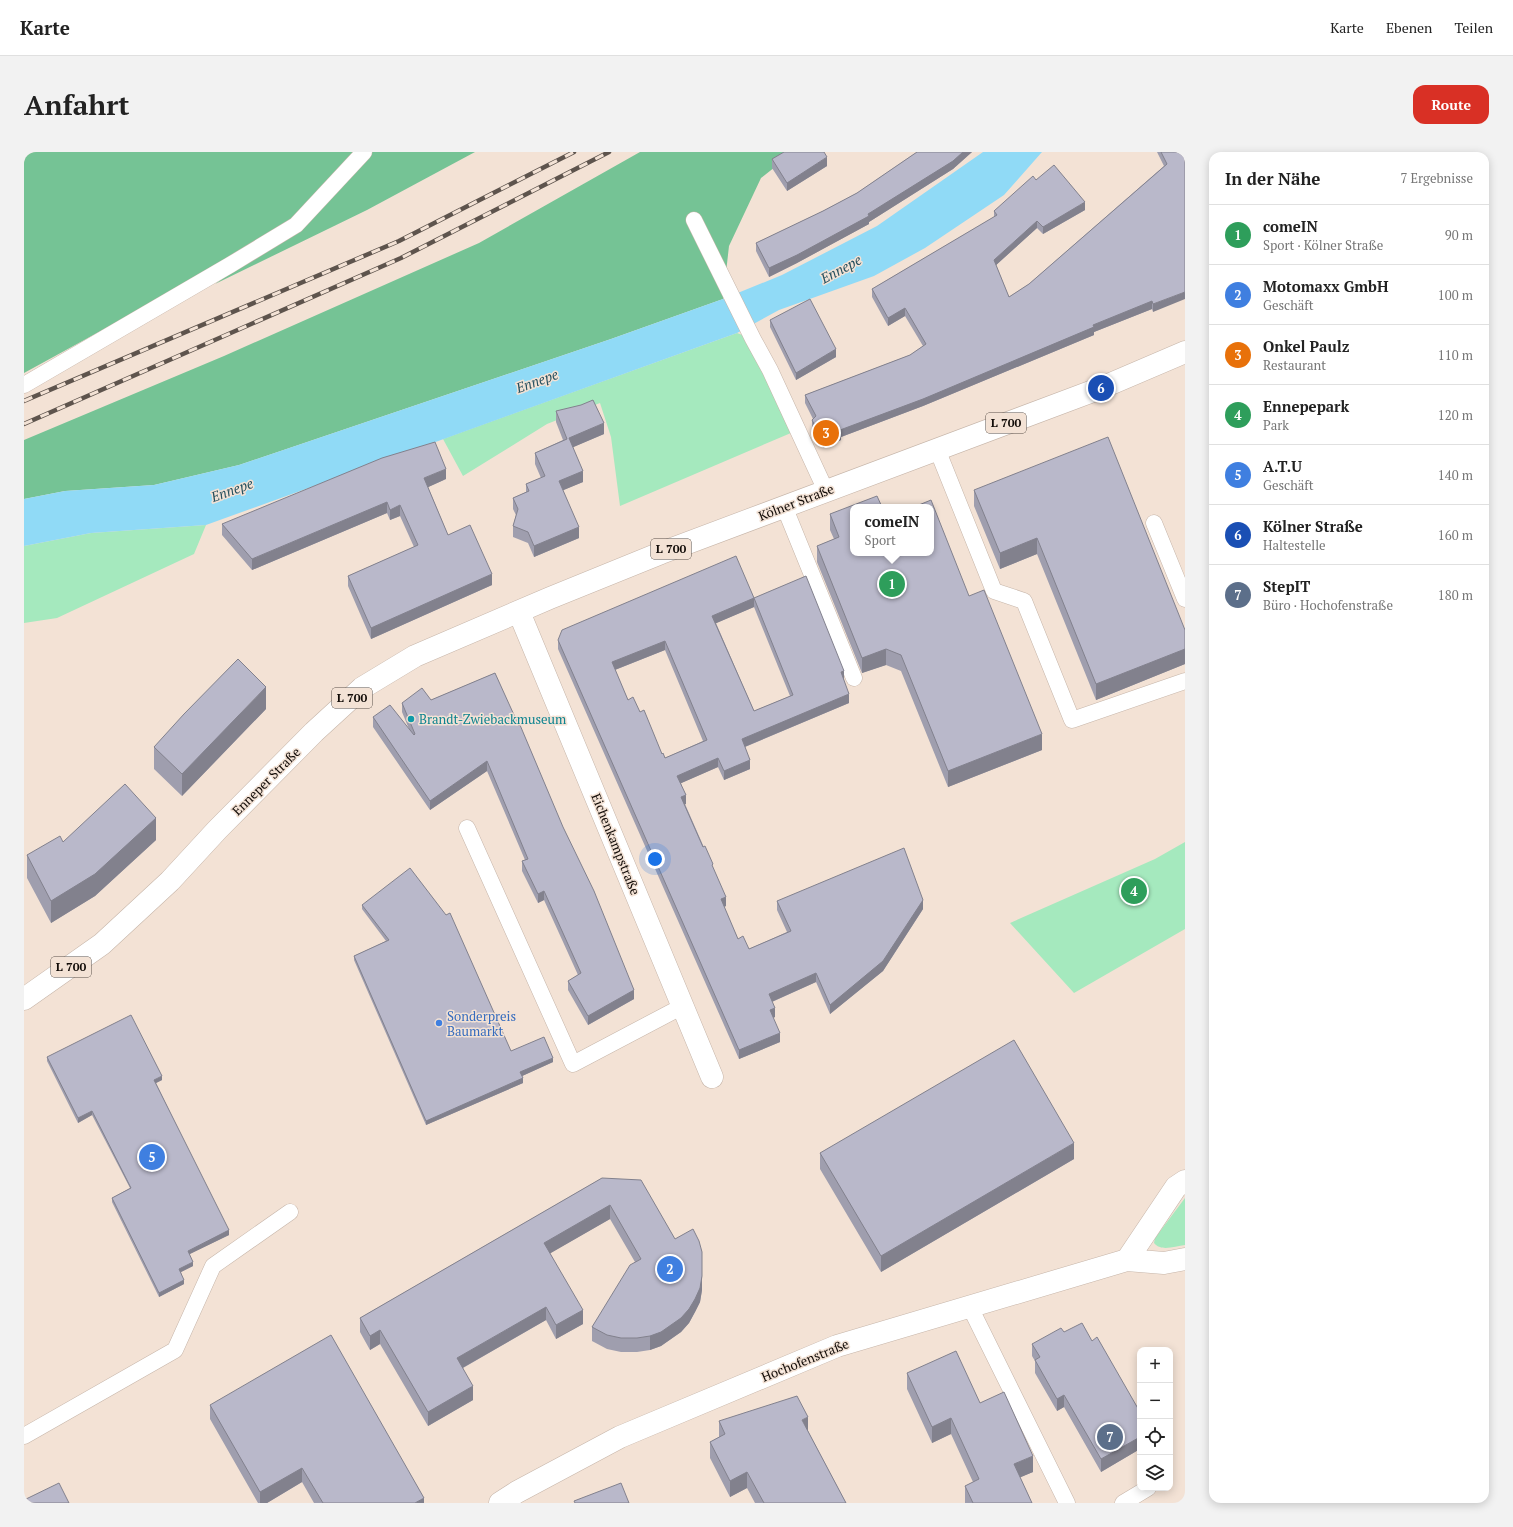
<!DOCTYPE html>
<html lang="de">
<head>
<meta charset="utf-8">
<style>
	body { margin:0; font-family:"PT Serif",serif; background:#f2f2f2; color:#222 }
	.controls { position:absolute; right:12px; bottom:12px; display:grid; overflow:hidden; border-radius:8px; box-shadow:0 2px 10px #0003 }
	.controls button { width:36px; height:36px; display:grid; place-items:center; padding:0; border:0; border-bottom:1px solid #e0e0e0; background:#fff; color:#222; font:20px sans-serif }
	.you { position:absolute; left:631px; top:707px; width:14px; height:14px; margin:-10px; border:3px solid #fff; border-radius:50%; background:#1a73e8; box-shadow:0 0 0 6px #1a73e833 }
	.badge { display:grid; place-items:center; width:26px; height:26px; border-radius:50%; background:#d93025; color:#fff; font-size:13px; font-weight:700 }
	.pin { position:absolute; translate:-50% -50%; border:2px solid #fff; box-shadow:0 1px 4px #0006 }
	.popup { position:absolute; left:826px; top:352px; width:84px; height:52px; box-sizing:border-box; display:grid; place-content:center; border-radius:8px; background:#fff; filter:drop-shadow(0 1px 3px #0005); font-size:13px; white-space:nowrap; color:#767676 }
	.popup b { font-size:15px; color:#222 }
	.popup::after { content:''; position:absolute; left:50%; top:100%; margin-left:-8px; border:8px solid transparent; border-top-color:#fff }
	.list { margin:0; padding:0; list-style:none }
	h2 { display:flex; justify-content:space-between; align-items:center; height:52px; margin:0; padding:0 16px; font-size:17px }
	h2 small { font-size:13px; font-weight:400; color:#767676 }
	.list li { display:grid; grid-template-columns:26px 1fr auto; gap:12px; align-items:center; box-sizing:border-box; height:60px; padding:0 16px; border-top:1px solid #e0e0e0 }
	.list b { display:block; font-size:15px; white-space:nowrap }
	.list p { margin:0; font-size:13px; white-space:nowrap; color:#767676 }
	.list em { font-size:13px; font-style:normal; color:#767676 }
	.icon { flex:none; width:22px; height:22px; fill:none; stroke:currentColor; stroke-width:2; stroke-linecap:round; stroke-linejoin:round }
	.map { position:relative; flex:none; width:1161px; height:1351px; overflow:hidden; border-radius:12px }
	header { display:flex; align-items:center; gap:24px; box-sizing:border-box; height:56px; padding:0 20px; background:#fff; border-bottom:1px solid #e0e0e0 }
	header strong { font-size:19px }
	nav { display:flex; gap:22px; margin-inline-start:auto; font-size:14px }
	.intro { display:flex; align-items:center; justify-content:space-between; box-sizing:border-box; height:96px; padding:0 24px }
	h1 { margin:0; font-size:28px }
	.button { padding:10px 18px; border-radius:12px; background:#d93025; color:#fff; font-size:14px; font-weight:700 }
	main { display:flex; gap:24px; padding:0 24px }
	aside { flex:1; background:#fff; border-radius:12px; box-shadow:0 2px 10px #0003 }
	.map>svg:first-child { display:block }
	.green { fill:#a5e9be }
	.forest { fill:#75c395 }
	.water { fill:#90daf6 }
	.lines { fill:none; stroke-linecap:round; stroke-linejoin:round }
	.service-casing { stroke:#c6b5a9; stroke-width:17 }
	.minor-casing { stroke:#c6b5a9; stroke-width:23 }
	.primary-casing { stroke:#c6b5a9; stroke-width:23 }
	.service { stroke:#fff; stroke-width:16 }
	.minor { stroke:#fff; stroke-width:22 }
	.primary { stroke:#fff; stroke-width:22 }
	.rail-casing { stroke:#5e544d; stroke-width:4.5 }
	.rail { stroke:#f3e2d5; stroke-width:3; stroke-dasharray:9; stroke-linecap:butt }
	.wall { fill:#9f9eae; fill-rule:evenodd }
	.shaded-wall { fill:#82818d }
	.building { fill:#b9b8ca; stroke:#82818d; fill-rule:evenodd }
	.culture-dot { fill:#0f9aa8; stroke:#f3e2d5; stroke-width:1.5 }
	.shop-dot { fill:#3f7fe0; stroke:#f3e2d5; stroke-width:1.5 }
	.labels { text-anchor:middle; stroke-width:3; stroke-linejoin:round; paint-order:stroke }
	.shield { fill:#f3e2d5; stroke:#564c46; stroke-width:1 }
	.shield-label { font-size:12px; font-weight:bold; fill:#120c08 }
	.street-label { font-size:13px; fill:#120c08; stroke:#f3e2d5 }
	.culture-label { font-size:13px; fill:#0d838f; stroke:#f3e2d5; text-anchor:start }
	.shop-label { font-size:13px; fill:#366cbe; stroke:#f3e2d5; text-anchor:start }
	.water-label { font-size:14px; font-style:italic; fill:#244f5e; stroke:#f3e2d5 }
</style>
</head>
<body>
<header>
<strong>Karte</strong>
<nav><a>Karte</a><a>Ebenen</a><a>Teilen</a></nav>
</header>
<div class="intro"><h1>Anfahrt</h1><a class="button">Route</a></div>
<main>
<div class="map">
<svg width="1161" height="1351" viewBox="0 0 1161 1351">
	<rect width="100%" height="100%" fill="#f3e2d5"/>
	<!-- green -->
	<path class="green" d="M713,181L729,187L774,278L596,354L587,285L576,251L523,272L439,324L419,287Z
		M182,373L170,402L33,466L0,471V394L67,381Z
		M1161,690V777L1050,841L986,771L1131,707Z
		M1161,1046V1093C1151,1094 1137,1100 1130,1091L1131,1086Z"/>
	<!-- forest -->
	<path class="forest" d="M0,0H337L270,70L199,112L0,221Z
		M344,0H451L343,58L191,132L274,74Z
		M616,0H770L737,26L705,94L699,147L587,187L215,313L130,333L41,339L0,347V288L200,204L455,91Z"/>
	<!-- water -->
	<path class="water" d="M959,0H1018L980,43L901,96L850,124L755,158L713,181L182,373L67,381L0,394V347L41,339L130,333L215,313L587,187L699,147L758,123L853,74Z"/>
	<g class="lines">
		<!-- service casing -->
		<g class="service-casing">
			<path id="service" d="M670,68L729,187L746,218L802,339
				M0,233L206,113L272,73L340,0
				M913,297L970,439L1000,449L1048,568L1161,529
				M760,354L830,526
				M1130,371L1161,447
				M443,676L549,912L659,854
				M946,1155L1043,1351
				M0,1284L151,1198L189,1114L266,1060
				M1099,1351L1124,1336"/>
		</g>
		<!-- minor casing -->
		<g class="minor-casing">
			<path id="minor" d="M495,460L688,925
				M1103,1108L1152,1035L1161,1029
				M476,1351L493,1340L596,1285L813,1194L1103,1108L1140,1111L1161,1107"/>
		</g>
		<!-- primary casing -->
		<g class="primary-casing">
			<path id="primary" d="M0,847L78,792L146,729L193,678L290,580L338,536L391,504L526,446L637,401L1077,236L1161,200"/>
		</g>
		<!-- service -->
		<use href="#service" class="service"/>
		<!-- minor -->
		<use href="#minor" class="minor"/>
		<!-- primary -->
		<use href="#primary" class="primary"/>
		<!-- rail casing -->
		<g class="rail-casing">
			<path id="rail" d="M0,249L375,89L550,0
				M0,272L377,106L585,0"/>
		</g>
		<!-- rail -->
		<use href="#rail" class="rail"/>
	</g>
	<!-- wall -->
	<path class="wall" d="M893,0H948L929,17L845,70V72L773,111L745,125L732,99V91L799,59L833,41Z
		M1133,0H1161L1129,160L1128,157L1070,180V183L899,254L817,285V288L799,296L788,276V268L789,267L781,251V243L886,203L899,194L881,164L864,174L848,145V137L970,65V59L1012,28L1061,58L1019,82L1013,76L972,113L985,145L1005,132L1140,14Z
		M748,7L803,14L763,39L748,16Z
		M746,168L812,205L772,228L746,175Z
		M532,259L580,282L549,295L559,330L539,338L555,386L510,405L504,391L489,385V374L492,363L489,357V346L502,340V332L517,326L511,312V301L539,288L532,270Z
		M422,327L404,335L424,383L468,433L347,487L324,434V424L390,395L376,364L366,368L363,361L228,418L198,383V372Z
		M950,338L1161,478V512L1072,548L1013,402L976,417L950,354Z
		M829,355L945,444L1018,598L924,635L877,519L862,513L838,521L793,410V394L810,387L806,378V362Z
		M730,446L820,528L825,551L721,595L726,617L700,628L694,615L657,631L662,652H661L689,716L702,754L700,755L714,787L725,797L763,780L753,758V749L899,757L859,819L806,862L792,830L748,850L751,865L749,866L756,890L715,907L534,497V488ZM730,455L766,544L730,559L692,471ZM641,498L679,589L641,606L638,602L616,560L604,548L591,518Z
		M471,521L610,847L564,873L544,838V829L554,823L520,748L514,751L498,719V709L501,708L463,619L406,658L349,575V565L385,577L378,560V551L407,548Z
		M242,557L158,644L130,617V595Z
		M132,688L71,744L27,771L3,726V703L39,690Z
		M338,753L487,899L529,910L498,924L499,931L402,973L330,808V804L362,789L338,757Z
		M23,905L138,928L132,931L205,1083L165,1102L169,1114L157,1120L160,1132L135,1145L88,1050V1046L106,1036L68,963L54,971L23,909Z
		M796,1001L1050,1007L857,1120L796,1017Z
		M578,1026L678,1138L676,1150L671,1160L665,1171L657,1180L637,1194L626,1198L613,1200H597L583,1197L568,1189V1175L611,1110L586,1067L526,1101L559,1172L532,1187L522,1168L439,1216L449,1248L404,1274L356,1192L346,1198L336,1180V1166Z
		M1040,1180L1068,1189L1116,1260V1297L1077,1320L1040,1255L1033,1259L1011,1221V1209L1008,1204V1192Z
		M883,1221L956,1251L1009,1320L996,1325L1008,1351H941V1334L949,1330L927,1282L908,1291L883,1237Z
		M186,1253L400,1351H290L278,1330L243,1351H234L186,1267Z
		M695,1269L784,1279L822,1351H731L723,1336L706,1345L686,1306V1290L695,1285Z"/>
	<!-- shaded-wall -->
	<path class="shaded-wall" d="M939,0H948L929,17L845,70V72L773,111L745,125V116L844,62Z
		M803,5V14L763,39V31Z
		M1061,50V58L1019,82V75Z
		M1013,69V76L970,115V108Z
		M1161,140V147L1129,160V152Z
		M1128,149V157L1070,180V183L899,254L817,285V288L799,296V289L816,278L1069,173Z
		M881,156V164L864,174V166Z
		M812,197V205L772,228V221Z
		M580,271V282L545,297V286Z
		M422,317V327L400,337V326Z
		M559,319V330L535,340V329Z
		M363,350V361L228,418V407Z
		M376,353V364L366,368V358Z
		M555,375V386L510,405V394Z
		M1013,386V402L976,417V401Z
		M468,422V433L347,487V476Z
		M730,446V455L688,473V464Z
		M641,489V498L588,519V510Z
		M862,497V513L838,521V506Z
		M1161,497V512L1072,548V532Z
		M820,519V528L817,529V520Z
		M242,535V557L158,644V622Z
		M825,542V551L718,596V587Z
		M1018,582V598L924,635V619Z
		M694,606V615L653,633V624Z
		M726,608V617L700,628V619Z
		M463,609V619L406,658V649Z
		M662,643V652L657,654V645Z
		M132,666V688L71,744L27,771V749Z
		M520,739V748L514,751V742Z
		M702,745V754L697,756V747Z
		M899,748V757L859,819L806,862V853Z
		M792,821V830L745,851V842Z
		M610,838V847L564,873V864Z
		M751,856V865L746,867V858Z
		M756,881V890L715,907V898Z
		M529,906V910L496,925V920Z
		M138,924V928L130,932V928Z
		M499,926V931L402,973V969Z
		M68,959V963L54,971V966Z
		M1050,991V1007L857,1120V1104Z
		M586,1053V1067L520,1105V1091Z
		M205,1078V1083L164,1103V1099Z
		M169,1110V1114L155,1121V1117Z
		M678,1124V1138L676,1150L671,1160L665,1171L657,1180L637,1194L626,1198V1184Z
		M160,1128V1132L135,1145V1141Z
		M522,1155V1168L433,1219V1206Z
		M559,1158V1172L532,1187V1173Z
		M356,1178V1192L346,1198V1184Z
		M449,1234V1248L404,1274V1260Z
		M1040,1243V1255L1033,1259V1247Z
		M784,1265V1280L778,1268Z
		M927,1266V1282L908,1291V1275Z
		M1116,1285V1297L1077,1320V1307Z
		M1009,1304V1320L990,1328V1312Z
		M278,1316V1330L243,1351H236V1340Z
		M723,1320V1336L706,1345V1329Z
		M400,1346V1351H391Z"/>
	<!-- building -->
	<path class="building" d="M760,0H800L803,5L763,31L748,7Z
		M893,0H939L929,9L844,62L845,64L773,103L745,116L732,91L799,59L833,41Z
		M1137,0H1161V140L1129,152L1128,149L1069,173L1070,175L899,247L816,278L817,281L799,289L788,268L792,264L781,243L886,203L902,192L881,156L864,166L848,137L973,63L970,59L1009,24L1012,28L1030,13L1061,50L1019,75L1013,69L970,108L985,145L1005,132L1143,12Z
		M786,147L812,197L772,221L746,168Z
		M569,248L580,271L545,286L559,319L535,329L555,375L510,394L504,380L489,374L494,357L489,346L505,339L502,332L521,324L511,301L543,287L532,259L557,253Z
		M1084,285L1161,478V497L1072,532L1013,386L976,401L950,338Z
		M411,290L422,317L400,326L424,383L446,373L468,422L347,476L324,424L394,393L376,353L366,358L363,350L228,407L198,372L358,306Z
		M853,344L858,355H829V401H907V355H890L907,348L945,444L960,438L1018,582L924,619L877,503L862,497L838,506L793,394L815,385L806,362Z
		M712,404L730,446L782,424L820,519L817,520L825,542L718,587L726,608L700,619L694,606L653,624L662,643L657,645L679,695L681,694L689,712L688,713L702,745L697,747L714,787L719,784L725,797L767,779L753,749L880,696L899,748L859,809L806,853L792,821L745,842L751,856L746,858L756,881L715,898L534,488L538,478ZM730,446L769,543L730,559L688,464ZM641,489L683,588L641,606L639,601L638,602L620,558L616,560L609,545L604,548L588,510Z
		M214,507L242,535L158,622L130,595L160,562Z
		M471,521L495,574L496,573L539,675L570,739L610,838L564,864L544,829L557,821L520,739L514,742L498,709L504,707L463,609L406,649L349,565L366,553L390,583L391,582L378,551L398,536L407,548Z
		M101,632L132,666L71,722L27,749L3,703L36,684L39,690Z
		M386,716L422,763L426,761L487,899L520,885L529,906L496,920L499,926L402,969L330,804L365,788L338,753Z
		M107,863L138,924L130,928L205,1078L164,1099L169,1110L155,1117L160,1128L135,1141L88,1046L107,1036L68,959L54,966L23,905Z
		M990,888L1050,991L857,1104L796,1001Z
		M578,1026L617,1028L651,1087L669,1077L675,1089L678,1100V1124L676,1136L671,1147L665,1157L657,1166L637,1180L626,1184L613,1186H597L583,1183L568,1175L606,1113L617,1107L586,1053L520,1091L559,1158L532,1173L522,1155L433,1206L449,1234L404,1260L356,1178L346,1184L336,1166Z
		M1058,1171L1068,1189L1073,1185L1116,1260V1285L1077,1307L1040,1243L1033,1247L1011,1208L1016,1205L1008,1192L1037,1176L1040,1180Z
		M307,1183L400,1346L391,1351H299L278,1316L236,1340L186,1253Z
		M932,1199L956,1251L980,1240L1009,1304L990,1312L1008,1351H949L941,1334L955,1327L927,1266L908,1275L883,1221Z
		M773,1244L784,1265L778,1268L822,1351H740L723,1320L706,1329L686,1290L701,1282L695,1269Z
		M35,1331L45,1351H0V1348Z
		M597,1331L605,1351H551L550,1349Z"/>
	<!-- markers -->
	<circle class="culture-dot" cx="387" cy="567" r="4"/>
	<circle class="shop-dot" cx="415" cy="871" r="4"/>
	<g class="labels">
		<!-- shield labels -->
		<g class="shield">
			<rect x="962" y="261" width="40" height="20" rx="3"/>
			<rect x="627" y="387" width="40" height="20" rx="3"/>
			<rect x="308" y="536" width="40" height="20" rx="3"/>
			<rect x="27" y="805" width="40" height="20" rx="3"/>
		</g>
		<g class="shield-label">
			<text x="982" y="275">L 700</text>
			<text x="647" y="401">L 700</text>
			<text x="328" y="550">L 700</text>
			<text x="47" y="819">L 700</text>
		</g>
		<!-- street labels -->
		<g class="street-label">
			<text transform="translate(772 350) rotate(-21)" y="5">Kölner Straße</text>
			<text transform="translate(242 629) rotate(-45)" y="5">Enneper Straße</text>
			<text transform="translate(592 692) rotate(68)" y="5">Eichenkampstraße</text>
			<text transform="translate(781 1208) rotate(-22)" y="5">Hochofenstraße</text>
		</g>
		<!-- culture labels -->
		<g class="culture-label">
			<text x="395" y="572">Brandt-Zwiebackmuseum</text>
		</g>
		<!-- shop labels -->
		<g class="shop-label">
			<text x="423" y="869">Sonderpreis<tspan x="423" dy="15">Baumarkt</tspan></text>
		</g>
		<!-- water labels -->
		<g class="water-label">
			<text transform="translate(817 117) rotate(-28)" y="5">Ennepe</text>
			<text transform="translate(513 229) rotate(-20)" y="5">Ennepe</text>
			<text transform="translate(208 338) rotate(-20)" y="5">Ennepe</text>
		</g>
	</g>
</svg>
<div class="controls">
<button>+</button>
<button>−</button>
<button><svg class="icon" aria-label="locate" viewBox="0 0 24 24"><circle cx="12" cy="12" r="6"/><path d="M12 2v4M12 18v4M2 12h4M18 12h4"/></svg></button>
<button><svg class="icon" aria-label="layers" viewBox="0 0 24 24"><path d="M12 4l9 5-9 5-9-5zM3 14l9 5 9-5"/></svg></button>
</div>
<div class="you"></div>
<div class="pin badge" style="left:868px;top:432px;background:#2e9e5b">1</div>
<div class="popup"><b>comeIN</b>Sport</div>
<div class="pin badge" style="left:646px;top:1117px;background:#3f7fe0">2</div>
<div class="pin badge" style="left:802px;top:281px;background:#e8710a">3</div>
<div class="pin badge" style="left:1110px;top:739px;background:#2e9e5b">4</div>
<div class="pin badge" style="left:128px;top:1005px;background:#3f7fe0">5</div>
<div class="pin badge" style="left:1077px;top:236px;background:#1a4fb4">6</div>
<div class="pin badge" style="left:1086px;top:1285px;background:#5c6f8a">7</div>
</div>
<aside>
<h2>In der Nähe<small>7 Ergebnisse</small></h2>
<ul class="list">
<li><span class="badge" style="background:#2e9e5b">1</span><div><b>comeIN</b><p>Sport · Kölner Straße</p></div><em>90 m</em></li>
<li><span class="badge" style="background:#3f7fe0">2</span><div><b>Motomaxx GmbH</b><p>Geschäft</p></div><em>100 m</em></li>
<li><span class="badge" style="background:#e8710a">3</span><div><b>Onkel Paulz</b><p>Restaurant</p></div><em>110 m</em></li>
<li><span class="badge" style="background:#2e9e5b">4</span><div><b>Ennepepark</b><p>Park</p></div><em>120 m</em></li>
<li><span class="badge" style="background:#3f7fe0">5</span><div><b>A.T.U</b><p>Geschäft</p></div><em>140 m</em></li>
<li><span class="badge" style="background:#1a4fb4">6</span><div><b>Kölner Straße</b><p>Haltestelle</p></div><em>160 m</em></li>
<li><span class="badge" style="background:#5c6f8a">7</span><div><b>StepIT</b><p>Büro · Hochofenstraße</p></div><em>180 m</em></li>
</ul>
</aside>
</main>
</body>
</html>
